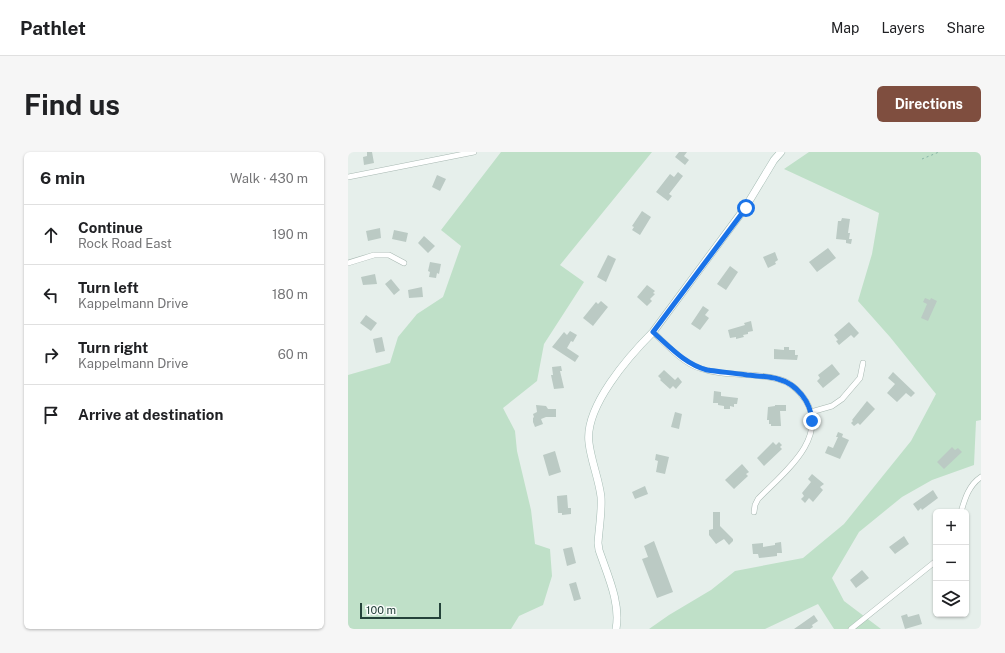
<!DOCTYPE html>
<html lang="en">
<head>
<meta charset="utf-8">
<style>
	body { margin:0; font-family:"Public Sans",sans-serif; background:#f6f6f6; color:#202124 }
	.controls { position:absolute; right:12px; bottom:12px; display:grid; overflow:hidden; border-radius:6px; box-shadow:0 1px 3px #0004 }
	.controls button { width:36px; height:36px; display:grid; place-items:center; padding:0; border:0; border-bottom:1px solid #e0e0e0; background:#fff; color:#202124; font:20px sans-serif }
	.scale { position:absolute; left:12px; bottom:10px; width:81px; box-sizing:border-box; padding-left:4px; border:2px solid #24423a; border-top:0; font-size:11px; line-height:14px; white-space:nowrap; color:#24423a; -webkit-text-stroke:3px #f7fbf9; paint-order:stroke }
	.stop { position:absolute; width:12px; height:12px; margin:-9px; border:3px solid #1a73e8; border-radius:50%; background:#fff }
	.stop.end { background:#1a73e8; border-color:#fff; box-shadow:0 1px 4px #0008 }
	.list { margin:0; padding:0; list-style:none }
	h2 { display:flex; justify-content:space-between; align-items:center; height:52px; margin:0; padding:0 16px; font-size:17px }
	h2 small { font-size:13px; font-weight:400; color:#757577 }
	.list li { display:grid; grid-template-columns:26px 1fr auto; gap:12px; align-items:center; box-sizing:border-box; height:60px; padding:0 16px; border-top:1px solid #e0e0e0 }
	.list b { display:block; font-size:15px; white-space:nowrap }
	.list p { margin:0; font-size:13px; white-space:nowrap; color:#757577 }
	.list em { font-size:13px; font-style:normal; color:#757577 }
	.icon { flex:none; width:22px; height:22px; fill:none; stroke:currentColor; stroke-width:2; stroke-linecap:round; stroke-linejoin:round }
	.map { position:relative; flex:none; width:633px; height:477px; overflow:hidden; border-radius:6px }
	header { display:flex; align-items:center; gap:24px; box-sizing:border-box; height:56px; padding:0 20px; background:#fff; border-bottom:1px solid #e0e0e0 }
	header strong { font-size:19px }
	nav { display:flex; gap:22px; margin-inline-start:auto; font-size:14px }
	.intro { display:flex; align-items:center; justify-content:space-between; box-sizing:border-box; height:96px; padding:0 24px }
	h1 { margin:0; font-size:28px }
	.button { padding:10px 18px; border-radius:6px; background:#7f4e3f; color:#fff; font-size:14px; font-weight:700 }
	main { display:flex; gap:24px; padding:0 24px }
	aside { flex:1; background:#fff; border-radius:6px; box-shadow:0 1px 3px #0004 }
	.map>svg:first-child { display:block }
	.green { fill:#bfe0c8 }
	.building { fill:#bbcac4 }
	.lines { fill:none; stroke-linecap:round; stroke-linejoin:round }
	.street-casing { stroke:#a8b8b2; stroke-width:6 }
	.secondary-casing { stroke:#a4bbb3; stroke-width:8 }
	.path { stroke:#86b3a5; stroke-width:1; stroke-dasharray:2 3; stroke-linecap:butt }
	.street { stroke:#fff; stroke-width:5 }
	.secondary { stroke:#fff; stroke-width:7 }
	.route { stroke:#1a73e8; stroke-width:5 }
</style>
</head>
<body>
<header>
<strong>Pathlet</strong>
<nav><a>Map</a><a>Layers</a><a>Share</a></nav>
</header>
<div class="intro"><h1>Find us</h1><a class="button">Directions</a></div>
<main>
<aside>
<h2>6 min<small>Walk · 430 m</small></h2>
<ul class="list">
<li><svg class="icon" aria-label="ahead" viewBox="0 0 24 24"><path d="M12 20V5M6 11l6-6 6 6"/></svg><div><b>Continue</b><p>Rock Road East</p></div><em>190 m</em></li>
<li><svg class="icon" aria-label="left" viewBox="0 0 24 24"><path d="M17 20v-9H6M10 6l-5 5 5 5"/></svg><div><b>Turn left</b><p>Kappelmann Drive</p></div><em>180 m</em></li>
<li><svg class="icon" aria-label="right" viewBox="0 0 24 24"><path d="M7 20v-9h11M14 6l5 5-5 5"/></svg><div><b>Turn right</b><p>Kappelmann Drive</p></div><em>60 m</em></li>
<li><svg class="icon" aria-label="arrive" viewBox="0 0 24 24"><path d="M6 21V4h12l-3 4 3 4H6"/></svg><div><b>Arrive at destination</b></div></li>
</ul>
</aside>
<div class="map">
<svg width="633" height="477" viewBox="0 0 633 477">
	<rect width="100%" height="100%" fill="#e6efeb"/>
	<!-- green -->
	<path class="green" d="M153,0H304L212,113L236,130L196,192L189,229L155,256L167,279L169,299L183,358L187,392L202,397L204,424L195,453L171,464L163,477H0V223L42,211L50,185L69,162L95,145L113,94L93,78Z
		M461,0H633V268L628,269L626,313L584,328L554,345L511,380L484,426L496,449L533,477H486L470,452L417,477H301L321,463L363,438L387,419L455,406L496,372L563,289L588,242L542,185L510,149L524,102L531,61L436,17Z"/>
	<!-- building -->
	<path class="building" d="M19,0H24L26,11L16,13L15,5L19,4Z
		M331,0H339L336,4L341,8L337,13L327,5Z
		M330,20L335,24L321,42L324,44L320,49L308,40L322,22L326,25Z
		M89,23L98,27L92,39L84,35Z
		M294,59L303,65L292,83L284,78L286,75L284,74Z
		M494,66L502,67L500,81H502L501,87H504L503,92L498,91V88L488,87L490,69H493Z
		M32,76L33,86L20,89L18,79Z
		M46,78L60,81L58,90L44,87Z
		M76,84L87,94L80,101L70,91Z
		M480,96L488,106L469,120L461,110Z
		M427,100L430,108L427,110L428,112L420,116L415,105Z
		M260,103L268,107L258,130L249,125Z
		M82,110L93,112L91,122L89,121L88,126L81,125L82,120L80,119Z
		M382,114L390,120L378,138L369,132Z
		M27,122L29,132L15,133L13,125Z
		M43,127L52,138L46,143L37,132Z
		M299,133L307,139L305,141L307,142L302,147L304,149L299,154L289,145Z
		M74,135L75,145L61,146L60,138Z
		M577,146L582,148L583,146L589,149L580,169L573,166L579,152L575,150Z
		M253,149L260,155L245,174L235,166L248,150L250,152Z
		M355,154L361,158L357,163L361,166L352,178L343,172Z
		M18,163L29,171L23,179L12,171Z
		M403,169L405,179L400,180V182L395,183L396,185L388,187V185L382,186L380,178L397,173L396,171Z
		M501,170L511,181L506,186L503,183L491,193L488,189L490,188L486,183Z
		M222,179L229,183L225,190L223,189L219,196L231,204L227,210L204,195L216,180L219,183Z
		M34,185L37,199L28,201L25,187Z
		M436,195H441V198H447V203H450L449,208L426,207V197L436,198Z
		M484,212L492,222L475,236L469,229L472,226L470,223Z
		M213,214L214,219H212L216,236L206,237L203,223H205L204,215Z
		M316,218L327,228L330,225L334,230L328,237L325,234L322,237L312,228L313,227L310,224Z
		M545,220L567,241L563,245L558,241L549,250L539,241L547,232L540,226Z
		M366,239L373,240V244L390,246L389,252H386V255L382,254V257H376V254L370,253V251H365Z
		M519,249L527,257L512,273L510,271L506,274L503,271L505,269L504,268Z
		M188,253L198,254L200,257H208V265H198L193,267L195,272L187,275L185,270V266L186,265L185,262L189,260Z
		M427,253H438V259H432L433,274H423V272H421V268H419L420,255L427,254Z
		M327,260L334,262L331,277L323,275Z
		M490,280L495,282L494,285L501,288L492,307L477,301L480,294L485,296L490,285H488Z
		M425,290L428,293L431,290L434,293L432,295L434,297L416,314L409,306Z
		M604,295L607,298L610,296L614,300L596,317L589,310Z
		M207,299L213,320L201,324L195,303Z
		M308,302L321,305L317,322L308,320L310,309L307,308Z
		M394,312L401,320L398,322L400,324L386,337L377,328Z
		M464,322L476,332L472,335L475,338L465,350L461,346L457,351L453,347L456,344L454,341L463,330L460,327Z
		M297,334L300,342L287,347L284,340Z
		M585,338L590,346L574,358L573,356L570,359L565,352Z
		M219,343L220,356H223V362L214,363V361H210L209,344Z
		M365,360H372V374L385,387V389L381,393L376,387L368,392L361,383V378L365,377Z
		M556,384L561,392L547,402L541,395Z
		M306,389L325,440L309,446L294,407L300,405L296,394Z
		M433,390L434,401H429V404L411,406L410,402H405L404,392L415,391V395L427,393V391Z
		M224,395L228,411L219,414L215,397Z
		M514,418L521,426L508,436L502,428Z
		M228,430L233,447L226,449L221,432Z
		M559,462L560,465L571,462L574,472L557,477L553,464Z
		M466,463L470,469L464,473L465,475L462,477H446Z"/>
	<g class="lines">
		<!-- street casing -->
		<g class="street-casing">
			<path id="street" d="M0,25L126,0
				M0,111L26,103H41L56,111
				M305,180C318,192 335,211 351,216C376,225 404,220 430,227C442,230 451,238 458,249C481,287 434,322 410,347L407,353L406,360
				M463,260L484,254L494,247L512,226L515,211
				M613,360C617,346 621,333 633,325
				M503,477L588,409"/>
		</g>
		<!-- secondary casing -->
		<g class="secondary-casing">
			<path id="secondary" d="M268,477C273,451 259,422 251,398L250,391C251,376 254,360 253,345C251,327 243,309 241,291C236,255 281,204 305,180L397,56L426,8L433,0"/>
		</g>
		<!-- path -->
		<path class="path" d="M574,7L591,0"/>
		<!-- street -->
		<use href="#street" class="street"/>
		<!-- secondary -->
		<use href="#secondary" class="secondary"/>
	</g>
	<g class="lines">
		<!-- route -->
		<path class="route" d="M398,56L305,180C322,195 337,212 359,218C373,220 386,221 399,223C409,224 420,224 430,227C449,232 463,250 464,269"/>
	</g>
</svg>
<div class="controls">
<button>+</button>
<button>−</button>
<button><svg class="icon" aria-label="layers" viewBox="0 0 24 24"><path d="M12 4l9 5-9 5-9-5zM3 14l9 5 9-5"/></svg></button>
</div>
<div class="scale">100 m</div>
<div class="stop" style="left:398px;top:56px"></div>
<div class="stop end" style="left:464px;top:269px"></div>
</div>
</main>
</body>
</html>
